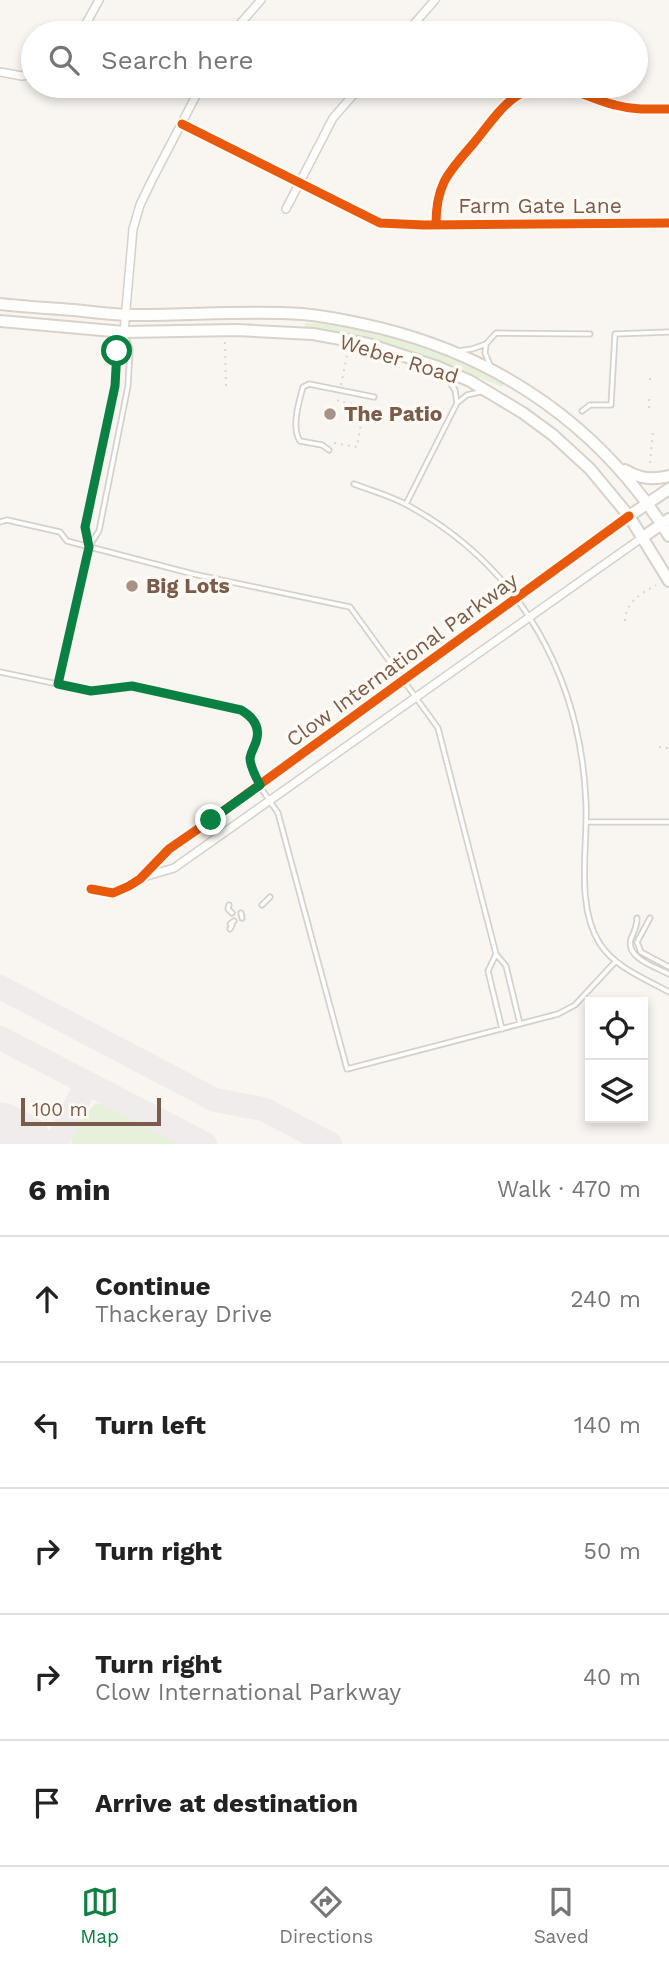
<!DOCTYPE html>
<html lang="en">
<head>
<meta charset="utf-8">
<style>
	body { margin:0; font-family:"Work Sans",sans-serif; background:#f6f6f6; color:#222 }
	.controls { position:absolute; right:21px; bottom:21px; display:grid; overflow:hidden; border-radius:0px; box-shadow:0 4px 10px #0003 }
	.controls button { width:63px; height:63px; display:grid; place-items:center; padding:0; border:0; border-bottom:2px solid #e0e0e0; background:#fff; color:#222; font:35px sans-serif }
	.scale { position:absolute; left:21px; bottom:18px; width:140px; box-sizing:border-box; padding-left:7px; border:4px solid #7a5c4d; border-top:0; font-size:19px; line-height:24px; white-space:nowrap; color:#7a5c4d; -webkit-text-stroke:5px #fffaf3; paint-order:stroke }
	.stop { position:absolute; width:21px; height:21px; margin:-16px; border:5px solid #0b8043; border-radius:50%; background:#fff }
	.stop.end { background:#0b8043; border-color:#fff; box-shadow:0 2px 7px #0008 }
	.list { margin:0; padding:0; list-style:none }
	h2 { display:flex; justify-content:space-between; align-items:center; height:91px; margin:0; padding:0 28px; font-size:30px }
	h2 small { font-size:23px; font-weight:400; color:#767676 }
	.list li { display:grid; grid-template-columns:46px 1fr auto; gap:21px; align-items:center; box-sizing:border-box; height:126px; padding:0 28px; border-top:2px solid #e0e0e0 }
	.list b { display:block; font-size:26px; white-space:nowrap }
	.list p { margin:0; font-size:23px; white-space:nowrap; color:#767676 }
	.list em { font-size:23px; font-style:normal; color:#767676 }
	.icon { flex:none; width:38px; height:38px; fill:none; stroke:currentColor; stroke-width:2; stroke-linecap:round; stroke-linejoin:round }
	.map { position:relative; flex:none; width:669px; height:1144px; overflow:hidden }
	.search { position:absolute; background:#fff; box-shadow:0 4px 10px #0003; left:21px; right:21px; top:21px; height:77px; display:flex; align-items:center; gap:18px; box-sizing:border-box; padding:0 24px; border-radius:38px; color:#767676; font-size:26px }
	.sheet { height:721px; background:#fff }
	nav { display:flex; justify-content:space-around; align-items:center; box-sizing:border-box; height:98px; border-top:2px solid #e0e0e0; background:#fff; font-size:19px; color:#767676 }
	nav a { display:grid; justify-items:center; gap:4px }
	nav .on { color:#0b8043 }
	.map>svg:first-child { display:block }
	.green { fill:#e7f0db }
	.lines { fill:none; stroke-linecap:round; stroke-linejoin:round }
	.taxiway { stroke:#f0ecec; stroke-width:24 }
	.runway { stroke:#f0ecec; stroke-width:63 }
	.service-casing { stroke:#d7d1cb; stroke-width:7 }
	.minor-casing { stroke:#d7d1cb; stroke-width:10 }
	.secondary-casing { stroke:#d9d2cb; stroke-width:14 }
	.path { stroke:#dcd5d0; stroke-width:2; stroke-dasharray:2 5; stroke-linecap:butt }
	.service { stroke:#fefefd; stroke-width:3.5 }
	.minor { stroke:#fefefd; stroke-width:7 }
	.secondary { stroke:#fefefd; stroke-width:10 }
	.cycleway-casing { stroke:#fffaf3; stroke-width:13 }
	.cycleway { stroke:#e8590c; stroke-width:9 }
	.route { stroke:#0b8043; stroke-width:9 }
	.poi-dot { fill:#a69286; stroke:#fffaf3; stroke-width:2.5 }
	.labels { text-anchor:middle; stroke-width:7; stroke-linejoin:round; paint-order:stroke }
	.street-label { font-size:21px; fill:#7a5c4d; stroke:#fffaf3 }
	.poi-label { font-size:21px; font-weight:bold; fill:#7a5c4d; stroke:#fffaf3; text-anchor:start }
</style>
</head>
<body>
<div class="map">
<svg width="669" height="1144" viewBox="0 0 669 1144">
	<rect width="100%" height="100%" fill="#f9f5f0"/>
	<!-- green -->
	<path class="green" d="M305,323C375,323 444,351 504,384L502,387C439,360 374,336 305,327Z
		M96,1103L115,1107L191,1144H71L77,1123Z"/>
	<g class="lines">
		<!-- taxiway -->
		<path class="taxiway" d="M0,987L215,1100L263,1109L330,1144
			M0,1038L205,1144
			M56,1144L87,1083"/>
		<!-- runway -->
		<path class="runway" d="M0,1134L20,1144"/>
		<!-- service casing -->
		<g class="service-casing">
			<path id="service" d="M486,344L496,333L590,334
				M458,351L472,349L486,344L485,353L490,365
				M444,374L455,390L457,403L467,395L480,392
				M582,411L590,405H611L615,334L669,332
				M329,450L322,445L300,441C291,428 299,401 303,387L309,384L374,397
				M354,484C372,491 392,496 409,506C520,567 581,677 586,803C588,847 575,905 600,944C616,968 644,978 669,992
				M406,504L457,403
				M0,522L7,520L60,532L67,541L193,574L350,607L438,728L496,954L506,966L520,1024
				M90,545L99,531L128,386L130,349L125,335
				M0,672L91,691L132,686L241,710C274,731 246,741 251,764C255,782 268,798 278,813L347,1069L558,1014L575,1005L615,962
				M58,684L89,547L85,527L115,385L117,351L123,334
				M587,822H669
				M229,905L228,909L232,913
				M262,905L270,897
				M241,913L242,918
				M637,918C637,927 634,931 631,939C625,958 656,967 669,974
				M650,918L637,942L641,952L669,967
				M230,929L232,925L230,924L234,921
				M496,954L488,971L502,1029"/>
		</g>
		<!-- minor casing -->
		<g class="minor-casing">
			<path id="minor" d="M81,33L99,0
				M232,33L261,0
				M406,33L435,0
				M0,72L22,76L33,74
				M182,124L380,223L424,225L669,223
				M286,209L333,118L361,86
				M436,224C436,184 448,173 473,144C487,128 502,103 522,93C559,75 581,97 615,105C633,110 651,109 669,109
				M124,332L133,229L140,205L152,180L201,86
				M140,878L174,868L643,537
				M91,889L113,893L129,886L140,879L169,849L211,820L629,516"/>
		</g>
		<!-- secondary casing -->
		<g class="secondary-casing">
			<path id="secondary" d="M0,304C24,307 49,308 74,310C91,312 109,314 127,315C185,316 244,310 302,314C328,316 354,322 380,328C502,358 603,429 669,536
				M0,321L124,332L237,330L313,334L368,344L438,367L470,381L523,413L553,435L590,469L629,516L669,581
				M625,470C641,479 652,480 669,476
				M629,516L669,489
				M643,537L669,519"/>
		</g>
		<!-- path -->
		<path class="path" d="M225,342L226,386
			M650,380V376
			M341,385L347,355
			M649,399V411
			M334,443L357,447L364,406L338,401L339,397
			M650,463L653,430
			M625,621C626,601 641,594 656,585
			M659,747L669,748"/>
		<!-- service -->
		<use href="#service" class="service"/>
		<!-- minor -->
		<use href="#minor" class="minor"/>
		<!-- secondary -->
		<use href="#secondary" class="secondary"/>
		<!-- cycleway casing -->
		<g class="cycleway-casing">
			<path id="cycleway" d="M182,124L380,223L424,225L669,223
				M436,224C436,184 448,173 473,144C487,128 502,103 522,93C559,75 581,97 615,105C633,110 651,109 669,109
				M91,889L113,893L129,886L140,879L169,849L211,820L629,516"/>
		</g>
		<!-- cycleway -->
		<use href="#cycleway" class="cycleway"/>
	</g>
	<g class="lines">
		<!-- route -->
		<path class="route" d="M117,351L115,386L85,527L89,547L58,684L91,691L132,686L241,710C253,717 261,727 256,742C254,748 251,752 250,758C250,767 256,777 260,785L211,820"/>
	</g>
	<!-- markers -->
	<g class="poi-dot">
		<circle cx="330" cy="414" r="7"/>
		<circle cx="132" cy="586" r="7"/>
	</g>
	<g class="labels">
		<!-- street labels -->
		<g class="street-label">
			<text x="540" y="213">Farm Gate Lane</text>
			<text transform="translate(399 359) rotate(17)" y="7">Weber Road</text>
			<text transform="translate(402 660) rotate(-36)" y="7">Clow International Parkway</text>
		</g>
		<!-- poi labels -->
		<g class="poi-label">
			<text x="344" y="421">The Patio</text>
			<text x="146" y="593">Big Lots</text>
		</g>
	</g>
</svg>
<div class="controls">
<button><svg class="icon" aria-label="locate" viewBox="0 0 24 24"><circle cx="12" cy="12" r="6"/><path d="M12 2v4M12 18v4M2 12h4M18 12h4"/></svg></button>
<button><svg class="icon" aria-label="layers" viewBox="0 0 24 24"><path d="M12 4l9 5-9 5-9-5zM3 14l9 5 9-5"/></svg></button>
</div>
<div class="scale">100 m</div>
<div class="stop" style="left:117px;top:351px"></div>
<div class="stop end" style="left:211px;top:820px"></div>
<div class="search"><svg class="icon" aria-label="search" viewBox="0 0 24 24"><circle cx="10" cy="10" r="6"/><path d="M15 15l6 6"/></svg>Search here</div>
</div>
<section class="sheet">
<h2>6 min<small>Walk · 470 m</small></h2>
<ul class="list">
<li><svg class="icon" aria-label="ahead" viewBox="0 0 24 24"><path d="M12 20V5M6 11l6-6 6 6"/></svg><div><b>Continue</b><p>Thackeray Drive</p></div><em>240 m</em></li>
<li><svg class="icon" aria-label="left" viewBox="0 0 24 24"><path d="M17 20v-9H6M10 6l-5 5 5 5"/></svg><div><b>Turn left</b></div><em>140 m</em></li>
<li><svg class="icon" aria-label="right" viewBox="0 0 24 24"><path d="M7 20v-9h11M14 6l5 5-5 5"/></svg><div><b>Turn right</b></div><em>50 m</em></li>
<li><svg class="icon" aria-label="right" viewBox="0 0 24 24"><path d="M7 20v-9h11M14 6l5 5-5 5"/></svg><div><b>Turn right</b><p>Clow International Parkway</p></div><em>40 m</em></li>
<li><svg class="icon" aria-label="arrive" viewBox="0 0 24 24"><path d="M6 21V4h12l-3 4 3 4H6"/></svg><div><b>Arrive at destination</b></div></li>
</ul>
</section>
<nav>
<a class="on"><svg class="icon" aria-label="map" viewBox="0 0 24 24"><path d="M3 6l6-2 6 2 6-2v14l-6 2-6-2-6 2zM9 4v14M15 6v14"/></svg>Map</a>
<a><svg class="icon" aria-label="directions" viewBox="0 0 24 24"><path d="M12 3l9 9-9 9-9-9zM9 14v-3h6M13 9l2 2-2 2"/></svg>Directions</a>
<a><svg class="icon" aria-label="saved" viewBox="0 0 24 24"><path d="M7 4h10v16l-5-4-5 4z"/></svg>Saved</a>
</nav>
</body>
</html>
